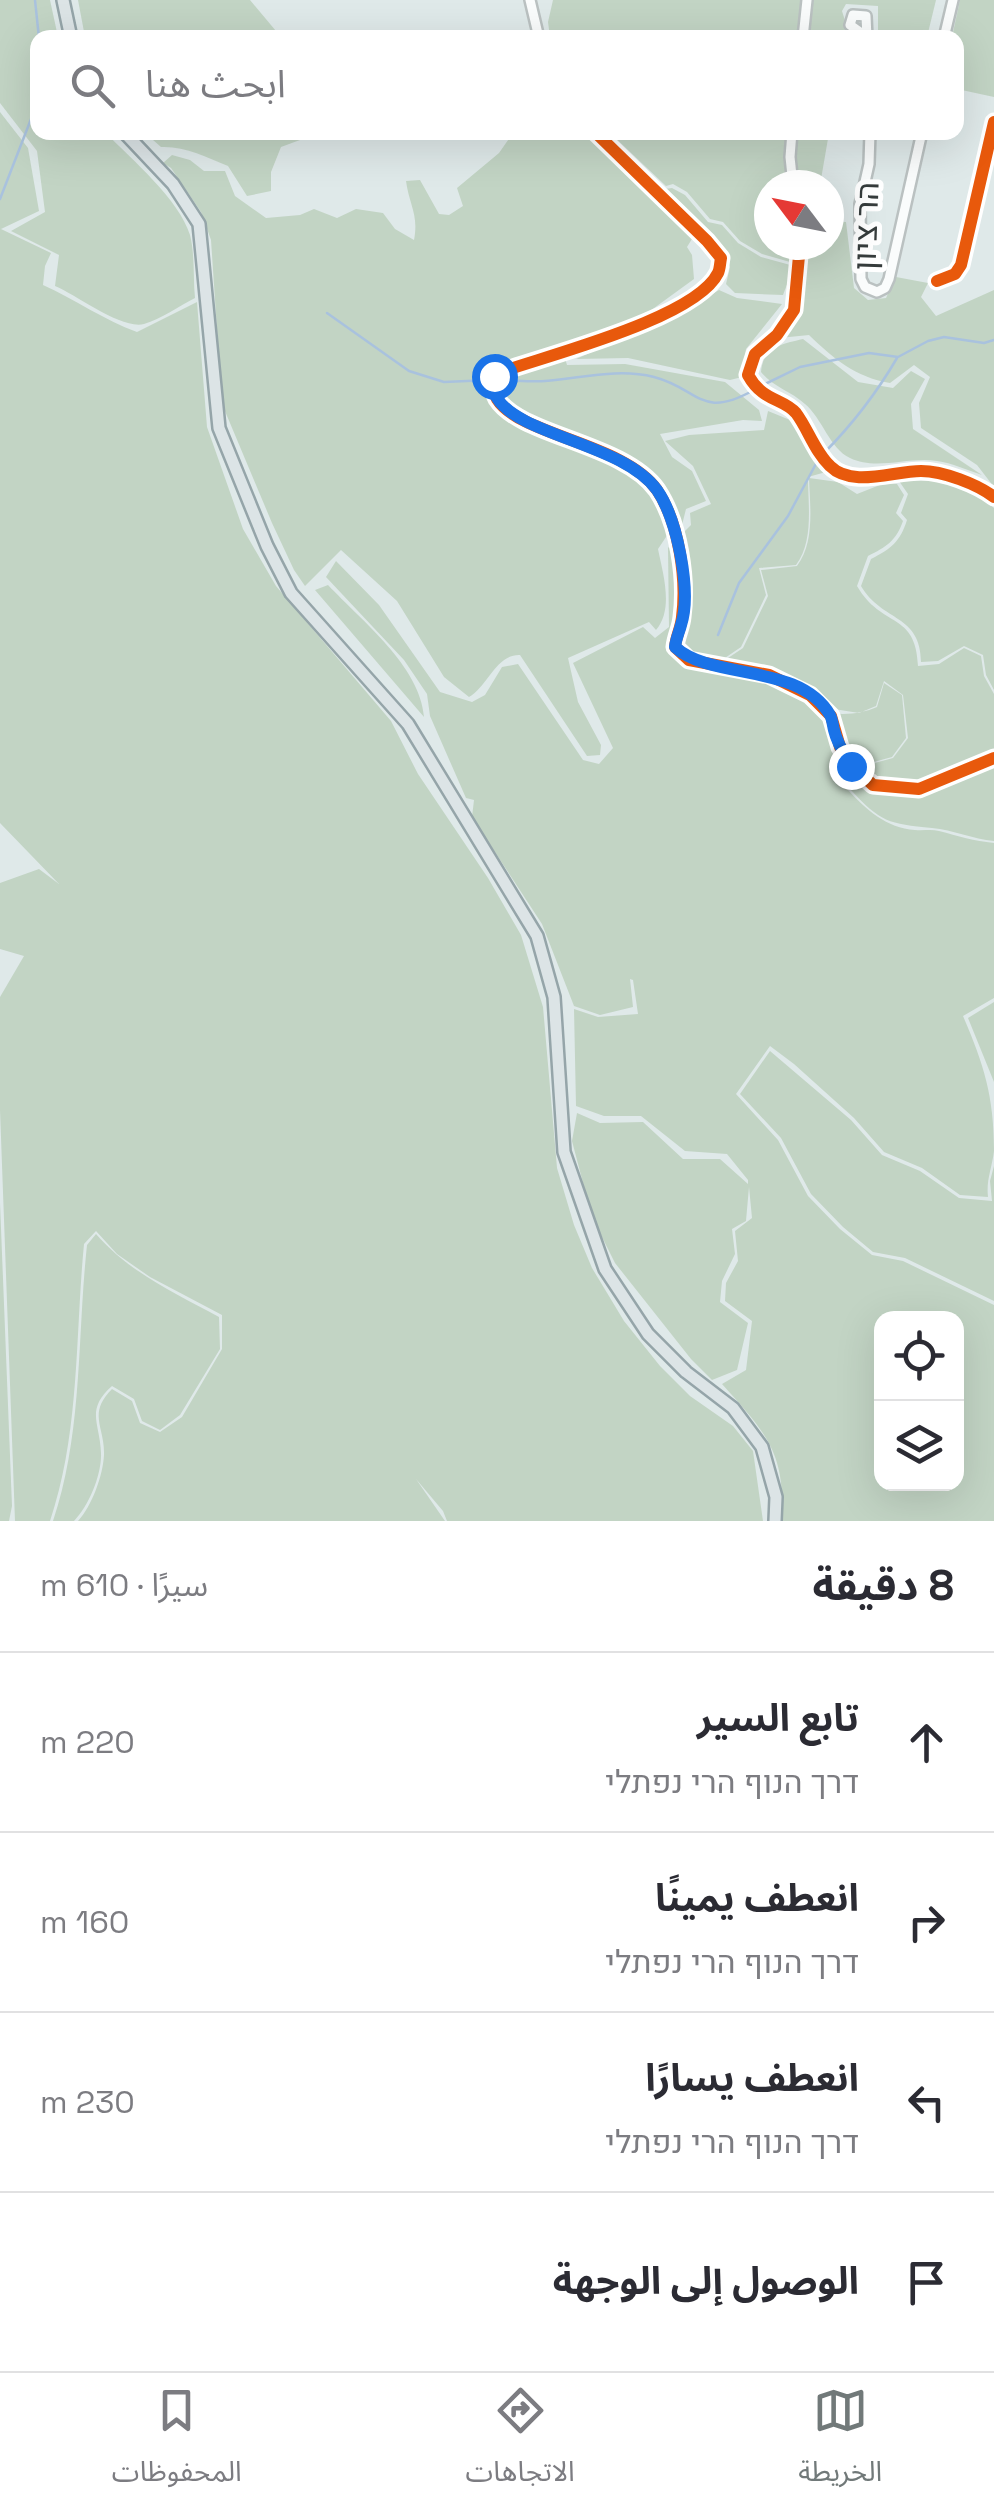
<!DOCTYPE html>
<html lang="ar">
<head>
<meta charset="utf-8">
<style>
	body { margin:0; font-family:"Space Grotesk","Noto Sans Arabic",Heebo,sans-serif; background:#f2f2f3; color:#2b2b33; direction:rtl }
	.controls { position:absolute; right:30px; bottom:30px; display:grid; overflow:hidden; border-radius:20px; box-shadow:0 10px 40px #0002 }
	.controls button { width:90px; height:90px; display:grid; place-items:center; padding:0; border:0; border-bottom:2px solid #e1e1e2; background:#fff; color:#2b2b33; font:50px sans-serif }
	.compass { position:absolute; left:754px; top:170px; width:90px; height:90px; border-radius:50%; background:#fff; box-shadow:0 10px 40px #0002; rotate:302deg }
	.stop { position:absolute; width:30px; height:30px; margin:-22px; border:8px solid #1a73e8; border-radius:50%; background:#fff }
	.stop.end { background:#1a73e8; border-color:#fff; box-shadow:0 2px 10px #0008 }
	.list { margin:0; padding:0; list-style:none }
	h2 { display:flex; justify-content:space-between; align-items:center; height:130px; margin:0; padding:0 40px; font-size:42px }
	h2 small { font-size:32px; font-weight:400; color:#7c7c81 }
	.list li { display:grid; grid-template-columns:65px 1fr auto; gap:30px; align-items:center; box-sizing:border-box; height:180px; padding:0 40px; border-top:2px solid #e1e1e2 }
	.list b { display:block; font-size:38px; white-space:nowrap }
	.list p { margin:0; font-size:32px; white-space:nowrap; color:#7c7c81 }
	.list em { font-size:32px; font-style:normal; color:#7c7c81 }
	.icon { flex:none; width:55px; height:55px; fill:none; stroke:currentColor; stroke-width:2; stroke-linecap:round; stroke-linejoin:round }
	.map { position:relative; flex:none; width:994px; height:1521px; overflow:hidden; direction:ltr }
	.search { position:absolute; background:#fff; box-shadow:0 10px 40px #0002; left:30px; right:30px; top:30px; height:110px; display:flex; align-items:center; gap:25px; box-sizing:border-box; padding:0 35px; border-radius:20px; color:#7c7c81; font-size:38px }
	.sheet { height:850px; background:#fff }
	nav { display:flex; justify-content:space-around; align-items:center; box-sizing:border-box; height:140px; border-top:2px solid #e1e1e2; background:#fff; font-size:28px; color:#7c7c81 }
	nav a { display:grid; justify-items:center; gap:5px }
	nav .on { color:#717979 }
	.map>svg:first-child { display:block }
	.green { fill:#c2d4c4; fill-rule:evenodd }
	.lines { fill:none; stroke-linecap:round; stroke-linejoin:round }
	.stream { stroke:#a9c2de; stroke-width:2.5 }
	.minor-casing { stroke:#bac1c1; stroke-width:14 }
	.major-casing { stroke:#95a5a9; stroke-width:16 }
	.minor { stroke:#fafcfc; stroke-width:9 }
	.major { stroke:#dce4e6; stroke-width:11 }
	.cycleway-casing { stroke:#fff; stroke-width:19 }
	.cycleway { stroke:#e8590c; stroke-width:12 }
	.route { stroke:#1a73e8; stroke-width:12 }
	.labels { text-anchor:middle; stroke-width:10; stroke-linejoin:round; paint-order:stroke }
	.street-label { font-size:32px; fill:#363c3c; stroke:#fff }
</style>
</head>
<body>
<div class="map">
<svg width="994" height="1521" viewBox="0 0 994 1521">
	<rect width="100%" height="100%" fill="#dfe9e9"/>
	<!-- green -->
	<path class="green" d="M0,0H50L58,37L38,38V132L106,133C132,160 179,199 190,235C195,254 193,278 195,298C179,306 161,319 144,324C122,330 77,295 55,286L59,255L11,231L45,212L37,151L0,103Z
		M78,0H250L281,37H85Z
		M553,0H936L927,37H878V6L846,4L842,11L850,37H550L548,22Z
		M960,0H994V97L957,89L956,38L952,37Z
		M0,112L28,148L39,211L1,229L51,253L45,266L43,285C76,300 104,320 137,332L197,302L207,427L243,529L276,586L391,721L418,774L488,878L521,935L543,1007L557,1168L574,1225L592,1268L624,1321L660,1366L690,1396L733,1426L753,1451L763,1521H447L443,1511L416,1479L445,1521H78C92,1506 103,1475 104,1455C105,1427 87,1414 112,1389L132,1401L140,1423L160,1432L182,1417L222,1349V1315L150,1277L117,1254L96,1231L84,1244C75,1337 80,1432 50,1521H15L0,1110V997L24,956L0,949V883L39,869L59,884L0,823Z
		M145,133H319L281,147L271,172V191L247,196L228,166C206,157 185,146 161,147Z
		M513,133H595L695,234L687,247L692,255L694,279L650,311L562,348L567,365L625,364L725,382L759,410L762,421L743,420L660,434L672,457L692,471L706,501L686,509L682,525L670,531L658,549C663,574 674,609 656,630L649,622L568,658L578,702L601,745L600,755L587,756L520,655C496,654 488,686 469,697L444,677L397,601L341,550L305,586L294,570L272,523L222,404L211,240L201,212L171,168L163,163L172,155L190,160L204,171H225L235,196L266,218L300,215L314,209L337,218L356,209L383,213L395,229L414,240C419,215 409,204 406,181L420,180L439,214L449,215L463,206L457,188L499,153Z
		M610,133H829L820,185H769V245H788L790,262L762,254L740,241L723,222L710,219L687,192L673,184L666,186Z
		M672,188L685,195L708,222L722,225L738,243L761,257L794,266L783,295L735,293L726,284L730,267L721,248L665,189Z
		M829,221L846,222L854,288L868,300L886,298L896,277L928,283L921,297L936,316L994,290V487L977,465L921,428L919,403L930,377L914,365L890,383C855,377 834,359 809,335L779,338C805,305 803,285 805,245H829Z
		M719,290L737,298L782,304L746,349L742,377L730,380L628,358L576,359L684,311Z
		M803,339L858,382L893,388L911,371L925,379L911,404L913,429L982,475C967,470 952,463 937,461C910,456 876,471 850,458C830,449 822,418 805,404C791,391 773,387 761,372C763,347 782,344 803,339Z
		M768,411L790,420L826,472L808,477C808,505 814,541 796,565L759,568L766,595L741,647L722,660C743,673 767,677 789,687C799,692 805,703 814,708C833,717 859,715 877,707L884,683L902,695L906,738L892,757L870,763L848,790C867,810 886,828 915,830C923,831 931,829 939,831C958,836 974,841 994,843V998L963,1016C984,1065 994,1096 994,1151C992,1168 986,1180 988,1197L960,1195L922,1168L884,1152L854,1118L794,1064L770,1046L736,1094L778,1140L808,1196L840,1229L872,1255L903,1261L994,1305V1521H781C787,1453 765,1432 722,1384L746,1370L752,1321L725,1301L726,1283L738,1261L735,1231L752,1218L749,1187L746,1221L732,1229L735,1254L722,1281L720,1302L748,1323L737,1370L712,1380L691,1359L615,1263L592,1217L572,1141L577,1113L600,1123L643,1122L683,1159H720L748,1184V1180L727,1154L685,1151L641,1116H604L576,1106L574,1009L598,1017L638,1014L633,980L630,979L633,1007L600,1015L574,1006L542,924L472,817L474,800L466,798L430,716L427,694L404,660L326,577L336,561L379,605L440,692L472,702L485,695L502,667L518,664L583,760L599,764L613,748L573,663L643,627L655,638L669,627L668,548L691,525L690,513L711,504L693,466L665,441L689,435L764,430ZM882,1318H956V1484H882Z
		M809,478L838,482L857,494L885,483L897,484L904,495L896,513L903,521C896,541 886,547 868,556L857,586C882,629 916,611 918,666L939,664L964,648L981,656L984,676L994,694V841C973,839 953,830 932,828C889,824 880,822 850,789L871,764L893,758L908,738L903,695L884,681L876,706L859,713L815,706L794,687L725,660L743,648L768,596L761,570L797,566C815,542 810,507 809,478Z
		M942,480L982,498L994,508V690L986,675L983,655L964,646L938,661L921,662C921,614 882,622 861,586L871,559C891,549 900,542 907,520L901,513L908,494L899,481Z
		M328,585C362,621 420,666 424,717L315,590Z
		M994,1002V1082L968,1018Z
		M770,1051L851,1120L882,1155L920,1171L959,1198L992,1201L990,1181L994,1166V1301L905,1258L873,1252L843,1227L811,1194L781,1138L740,1094Z
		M0,1203L12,1506L9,1521H0Z
		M96,1234C130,1273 175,1293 219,1317L220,1349L180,1415L160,1430L142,1421L134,1399L112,1386C85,1410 100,1423 101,1453C102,1474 89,1506 74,1521H53C83,1432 77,1337 87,1245Z"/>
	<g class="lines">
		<!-- stream -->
		<path class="stream" d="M35,0L39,38
			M0,199L38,101
			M327,313L409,371L444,382L490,380
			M498,380C514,380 529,382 545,381C582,378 618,368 654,377C700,389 700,420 754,390
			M761,386L800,367L869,353L898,357L928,341L944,337L984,343L994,340
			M823,454C852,425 876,394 897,358
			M718,635L739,583L788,516L818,460"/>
		<!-- minor casing -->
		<g class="minor-casing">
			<path id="minor" d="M530,0L539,38
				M867,37L850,25L853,15L866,16L867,38
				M803,38L807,0
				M944,38L953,0
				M595,132L707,241L721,258C720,263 720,269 718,273C696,318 549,355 501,372L494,376C493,383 493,392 497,399C520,436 624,443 657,490C679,523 687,579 682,617C681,628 676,636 675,647L689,660L769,675L810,695L831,716L840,747L851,765L873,785L919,789L994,758
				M792,132L790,157L793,185
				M870,132L869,164L860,204L861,279L865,287L877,292L885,288L889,279L922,132
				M800,245L794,310L777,335L755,354L748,375C763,402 783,398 796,413C808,429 815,452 830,466C852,488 893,471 921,471C943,471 977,484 994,497
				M937,281L955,274L961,265L994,122"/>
		</g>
		<!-- major casing -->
		<g class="major-casing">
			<path id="major" d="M63,0L71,38
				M124,132L173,184L199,224L219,428L267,546L291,593L408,724L537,936L554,997L564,1152L605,1269L648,1334L686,1372L733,1408L762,1447L776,1497L775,1521"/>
		</g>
		<!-- minor -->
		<use href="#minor" class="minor"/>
		<!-- major -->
		<use href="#major" class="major"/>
		<!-- cycleway casing -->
		<g class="cycleway-casing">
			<path id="cycleway" d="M595,132L707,241L721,258C720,263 720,269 718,273C696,318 549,355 501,372L494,376C493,383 493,392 497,399C520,436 624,443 657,490C679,523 687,579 682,617C681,628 676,636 675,647L689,660L769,675L810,695L831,716L840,747L851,765L873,785L919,789L994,758
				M800,245L794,310L777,335L755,354L748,375C763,402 783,398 796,413C808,429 815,452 830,466C852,488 893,471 921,471C943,471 977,484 994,497
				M937,281L955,274L961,265L994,122"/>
		</g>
		<!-- cycleway -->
		<use href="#cycleway" class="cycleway"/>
	</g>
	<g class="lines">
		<!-- route -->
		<path class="route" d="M494,376C493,383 493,392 497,398C520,436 624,444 657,490C677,518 692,592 681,625C679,633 676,638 675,647C712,681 799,662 830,715C832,718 833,726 834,730C837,743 844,754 851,766"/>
	</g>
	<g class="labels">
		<!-- street labels -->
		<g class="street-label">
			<text transform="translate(866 226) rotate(-88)" y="11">הר ציון</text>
		</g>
	</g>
</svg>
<div class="controls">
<button><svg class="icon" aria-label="locate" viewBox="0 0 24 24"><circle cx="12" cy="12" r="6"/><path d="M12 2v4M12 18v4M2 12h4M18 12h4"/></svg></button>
<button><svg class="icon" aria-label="layers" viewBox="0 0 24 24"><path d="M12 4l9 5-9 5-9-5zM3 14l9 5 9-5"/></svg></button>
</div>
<svg class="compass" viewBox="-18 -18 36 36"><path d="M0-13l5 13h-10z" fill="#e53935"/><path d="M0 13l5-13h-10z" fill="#7c7c81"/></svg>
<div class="stop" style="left:494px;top:376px"></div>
<div class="stop end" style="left:851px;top:766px"></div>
<div class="search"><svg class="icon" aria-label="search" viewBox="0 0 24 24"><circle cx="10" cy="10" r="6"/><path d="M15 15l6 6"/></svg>ابحث هنا</div>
</div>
<section class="sheet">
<h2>8 دقيقة<small>سيرًا · 610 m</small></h2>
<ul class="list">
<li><svg class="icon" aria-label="ahead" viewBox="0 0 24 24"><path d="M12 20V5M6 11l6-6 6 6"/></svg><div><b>تابع السير</b><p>דרך הנוף הרי נפתלי</p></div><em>220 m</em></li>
<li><svg class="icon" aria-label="right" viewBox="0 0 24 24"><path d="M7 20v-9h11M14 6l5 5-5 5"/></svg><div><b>انعطف يمينًا</b><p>דרך הנוף הרי נפתלי</p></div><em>160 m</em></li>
<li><svg class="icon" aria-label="left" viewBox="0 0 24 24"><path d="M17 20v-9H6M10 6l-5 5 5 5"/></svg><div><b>انعطف يسارًا</b><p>דרך הנוף הרי נפתלי</p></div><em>230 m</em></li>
<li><svg class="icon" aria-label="arrive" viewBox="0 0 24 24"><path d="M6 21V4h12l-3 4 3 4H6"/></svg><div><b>الوصول إلى الوجهة</b></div></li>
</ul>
</section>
<nav>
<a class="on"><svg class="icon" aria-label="map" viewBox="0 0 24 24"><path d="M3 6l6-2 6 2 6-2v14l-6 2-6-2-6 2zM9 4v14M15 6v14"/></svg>الخريطة</a>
<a><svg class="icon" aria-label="directions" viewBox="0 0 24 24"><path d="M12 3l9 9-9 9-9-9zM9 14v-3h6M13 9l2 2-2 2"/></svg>الاتجاهات</a>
<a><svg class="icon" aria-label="saved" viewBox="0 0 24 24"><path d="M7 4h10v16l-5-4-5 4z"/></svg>المحفوظات</a>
</nav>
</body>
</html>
